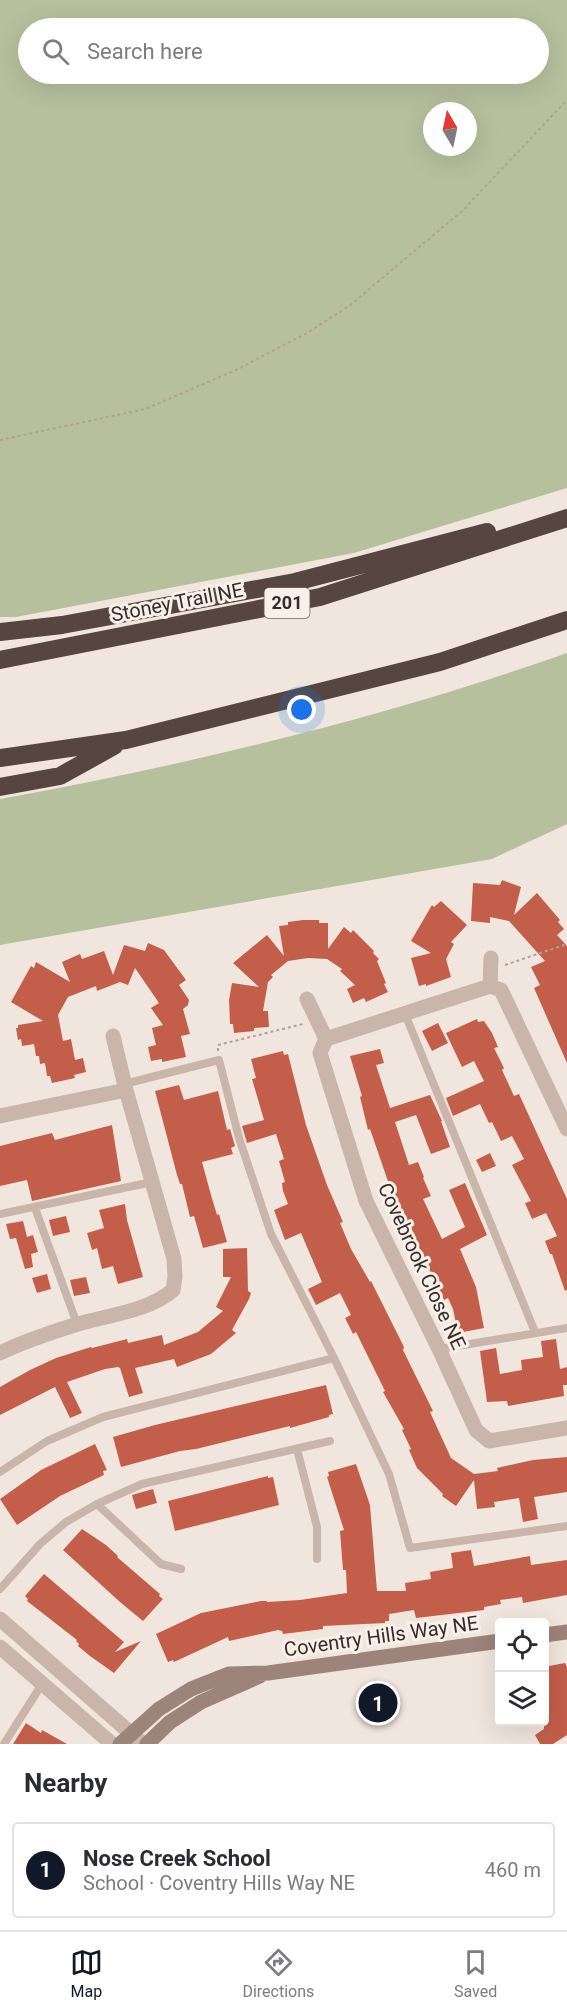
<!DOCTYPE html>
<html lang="en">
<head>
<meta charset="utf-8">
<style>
	body { margin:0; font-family:Roboto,sans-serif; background:#f7f7f7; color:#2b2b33 }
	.controls { position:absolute; right:18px; bottom:18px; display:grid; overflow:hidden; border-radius:6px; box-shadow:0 6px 24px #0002 }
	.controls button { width:54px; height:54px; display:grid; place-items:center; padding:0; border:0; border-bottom:2px solid #e1e1e2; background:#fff; color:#2b2b33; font:30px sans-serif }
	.compass { position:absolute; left:423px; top:102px; width:54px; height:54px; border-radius:50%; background:#fff; box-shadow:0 6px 24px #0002; rotate:351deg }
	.you { position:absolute; left:302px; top:710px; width:21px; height:21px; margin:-15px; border:4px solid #fff; border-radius:50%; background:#1a73e8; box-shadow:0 0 0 9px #1a73e833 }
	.badge { display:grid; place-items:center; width:39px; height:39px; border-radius:50%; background:#111827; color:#fff; font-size:20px; font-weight:700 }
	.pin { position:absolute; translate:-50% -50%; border:3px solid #fff; box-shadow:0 2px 6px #0006 }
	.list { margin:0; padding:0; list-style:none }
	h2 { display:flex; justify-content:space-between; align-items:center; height:78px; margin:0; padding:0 24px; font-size:26px }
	h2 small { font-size:20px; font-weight:400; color:#7c7c81 }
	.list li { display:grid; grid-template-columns:39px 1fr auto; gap:18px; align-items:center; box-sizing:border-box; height:96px; margin:0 12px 12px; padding:0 12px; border:2px solid #e1e1e2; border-radius:6px }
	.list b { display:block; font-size:22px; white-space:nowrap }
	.list p { margin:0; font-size:20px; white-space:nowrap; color:#7c7c81 }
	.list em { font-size:20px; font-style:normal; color:#7c7c81 }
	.icon { flex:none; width:33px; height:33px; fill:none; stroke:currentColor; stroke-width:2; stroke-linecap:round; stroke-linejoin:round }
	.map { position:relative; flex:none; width:567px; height:1744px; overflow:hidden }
	.search { position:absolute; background:#fff; box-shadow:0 6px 24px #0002; left:18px; right:18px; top:18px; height:66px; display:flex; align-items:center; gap:15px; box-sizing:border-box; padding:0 21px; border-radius:33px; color:#7c7c81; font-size:22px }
	.sheet { height:186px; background:#fff }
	nav { display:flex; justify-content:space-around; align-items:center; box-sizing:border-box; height:84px; border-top:2px solid #e1e1e2; background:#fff; font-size:16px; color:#7c7c81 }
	nav a { display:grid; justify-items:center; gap:3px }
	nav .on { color:#111827 }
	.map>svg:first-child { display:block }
	.green { fill:#b7c09d; fill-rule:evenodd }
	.building { fill:#c25e4a }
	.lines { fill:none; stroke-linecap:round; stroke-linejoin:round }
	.path { stroke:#b59f93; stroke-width:2; stroke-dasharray:3 3; stroke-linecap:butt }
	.lane { stroke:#c9b5a9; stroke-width:8 }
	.street { stroke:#c9b5a9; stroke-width:15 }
	.secondary { stroke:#9d847a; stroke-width:15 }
	.highway { stroke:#574540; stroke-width:18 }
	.labels { text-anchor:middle; stroke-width:6; stroke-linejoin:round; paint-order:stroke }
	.shield { fill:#f9f0e9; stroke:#706763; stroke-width:1.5 }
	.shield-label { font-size:18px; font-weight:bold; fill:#362c29 }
	.street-label { font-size:20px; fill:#362c29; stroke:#f9f0e9 }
</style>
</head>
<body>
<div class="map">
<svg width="567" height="1744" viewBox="0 0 567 1744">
	<rect width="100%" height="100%" fill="#f1e6dd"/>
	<!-- green -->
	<path class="green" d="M0,0H567V488L354,553L16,617H0ZM28,28H538V74H28ZM432,111H468V147H432Z
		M567,653V824L492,859L0,945V799C192,764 383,718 567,653Z"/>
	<!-- building -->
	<path class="building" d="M502,880L521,887L514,915L537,893L560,920L558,922L564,929L557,935L567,946V1063L534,988L540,985L531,967L545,961L509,921L490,917V923L471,921L473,883L500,885Z
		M441,901L467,925L451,942L454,944L446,959L451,977L426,986V984L419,986L411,958L431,953L411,941L432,905L434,907Z
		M303,920H319V923H328V949L344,927L351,933L353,930L374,951L373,953L379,959L377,961L386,983L384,984L388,992L366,1002L364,998L353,1003L347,989L355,985L340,971L342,969L327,959L308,958L288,961L271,975L273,977L268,982L263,1011H268L269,1027L254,1028V1031L234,1033L233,1024H230L229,1000L232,983L259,987L233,963L267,935L284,956L279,926L288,925V922Z
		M148,943L164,950L186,980L179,985L189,1000L188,1005L183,1009L190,1034L181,1036L186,1057L162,1062V1059L151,1061L148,1047L156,1045L152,1028L163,1025L151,1008L159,1003L135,968L128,985L120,982L97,991L96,986L68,997L58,1015L63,1041L71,1039L75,1060L83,1058L86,1072L74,1075L75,1078L52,1083L50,1076H47L45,1063L40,1064L39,1056H36L34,1044L22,1046L21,1039L18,1040L16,1028H18V1025L43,1021L11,1002L31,966L34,968L36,962L70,982L62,962L80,954L82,959L104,951L113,975L124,945L145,951Z
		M477,1019L478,1022L484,1021L492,1033L498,1047L494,1048L504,1068L502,1070L514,1096L519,1094L567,1199V1290L565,1291L552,1254H550L545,1241L557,1236L546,1213L532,1219L525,1203L531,1201L512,1165L524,1159L512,1136L501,1141L492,1122L489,1123L480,1104L453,1116L446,1098L484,1081L474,1061L462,1067L446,1033Z
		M438,1023L448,1043L432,1051L422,1031Z
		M380,1049L384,1063L376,1065L390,1108L430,1095L442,1121H441L450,1147L431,1154L416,1115L395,1122L409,1165L418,1162L424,1177L423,1178L431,1196L423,1199L442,1239L465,1227L449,1190L465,1183L487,1235L460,1249L476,1287L484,1328L458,1333L453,1309L448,1298L444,1300L429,1269L430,1267L411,1233L413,1232L391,1190L370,1129L368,1130L360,1097L362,1096L350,1056Z
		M283,1051L284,1055L288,1054L306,1125L327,1185L343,1222L340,1223L351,1249L370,1282L371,1281L404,1347L403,1350L433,1411L430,1412L451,1458L474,1474L498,1471L497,1468L533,1460L567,1457V1492L534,1497L538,1519L523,1522L519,1498L494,1502L495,1507L477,1509L474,1480L456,1506L442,1496L443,1494L417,1468L409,1450L411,1449L402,1430L404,1429L383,1392L385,1391L356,1332L353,1334L345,1318L351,1315L340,1293L316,1305L308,1289L322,1282L301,1233L285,1240L274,1210L288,1204L283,1191L282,1183L285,1182L279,1161L284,1159L276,1134L247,1143L242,1126L264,1120L252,1079L256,1078L251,1059Z
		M179,1085L184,1100L218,1091L227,1130L230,1129L235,1146L231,1148L233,1154L202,1162L211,1195L217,1215L219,1214L227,1242L203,1248L194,1216L190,1217L182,1184H180L177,1175L155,1091Z
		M112,1125L121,1181L32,1201L27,1180L0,1186V1146L52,1133L55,1140Z
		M490,1153L496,1166L482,1172L476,1160Z
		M125,1204L127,1220L143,1277L118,1284L113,1266L102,1269L97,1248L92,1250L87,1233L104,1228L99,1210Z
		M66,1216L70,1232L53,1236L49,1220Z
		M23,1221L27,1237L33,1235L38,1252L31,1254L33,1267L25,1269L16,1238L10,1239L6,1224Z
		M247,1248L248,1291L251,1293L249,1299L232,1330L236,1333L211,1354L177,1367L174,1359L135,1368L143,1393L129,1397L120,1368L118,1367L105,1369L67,1382L82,1413L70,1418L55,1387L0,1415V1387L30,1370L56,1358L91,1347L92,1348L127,1339L128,1343L162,1335L164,1345L198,1332L223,1311L216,1307L231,1277H223V1249Z
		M47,1274L51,1289L37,1293L32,1278Z
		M86,1277L90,1293L74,1296L70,1280Z
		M556,1339L560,1369L567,1367V1385H563L564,1396L508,1406L507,1401L487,1402L480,1351L496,1348L500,1374L522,1370L521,1360L543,1357L541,1341Z
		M326,1385L333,1414L329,1415V1417L290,1428V1426L196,1449L180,1451L121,1467L113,1437L155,1425Z
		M95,1444L107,1470L103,1471L104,1475L60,1496L17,1525L0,1499L41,1470Z
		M356,1464L370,1505L377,1591H406L405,1583L431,1579L430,1572L453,1568L451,1553L471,1550L474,1566L530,1556L531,1565L567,1560V1595L523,1603L522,1597L500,1600L501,1604L484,1607V1610L416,1618L414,1610L389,1614V1621H385V1623L323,1626V1629L283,1634L282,1631L278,1630L229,1641L228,1637L174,1662L173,1660L168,1662L156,1634L201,1613L261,1601H267V1602L300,1600L347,1593L346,1570H343L340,1531L344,1530L327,1477L329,1476L328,1472Z
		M268,1476V1478L273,1477L279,1505L175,1531L168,1501Z
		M153,1489L157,1503L136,1509L132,1495Z
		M82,1529L106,1545L118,1556L117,1557L160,1594L159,1596L163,1599L143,1621L120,1602L63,1550Z
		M44,1574L124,1642L115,1652L141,1641L114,1673L90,1656L78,1646L79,1644L76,1641L77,1640L27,1601L28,1599L25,1596Z
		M565,1663L567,1667V1735L553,1744H540L535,1735L544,1729V1667Z
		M26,1723L41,1733L42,1730L67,1744H13Z"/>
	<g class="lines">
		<!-- path -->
		<path class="path" d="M0,440L145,409L234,371L307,333L349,306L462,211L567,100
			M505,965L567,944
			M218,1051V1045L303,1024"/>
		<!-- lane -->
		<path class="lane" d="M405,1014L535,1332
			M124,1084L219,1060L239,1138L271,1234L334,1358L389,1474L410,1548L567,1526
			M35,1208L77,1324
			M0,1214L152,1182
			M439,1349L567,1328
			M297,1449L317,1527V1559
			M0,1472L47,1441L103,1417L334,1358
			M97,1504L161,1564L181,1569
			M0,1589L40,1544L66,1522L97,1504L142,1484L330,1441
			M4,1744L42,1684"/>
		<!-- street -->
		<path class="street" d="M490,986L491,958
			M307,999L326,1039
			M326,1039L320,1053L366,1201L439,1349L476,1430L489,1441L567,1428
			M326,1039L490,986L501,990L567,1129
			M0,1116L126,1090
			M0,1353C25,1341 52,1332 78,1324C109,1315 149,1311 173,1290L175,1277L174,1259L126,1090L113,1036
			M0,1619L143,1744
			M0,1647L112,1744"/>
		<!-- secondary -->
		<path class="secondary" d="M544,1635L567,1632
			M120,1744L159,1709L191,1689L229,1674L268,1673L500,1641
			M147,1744L170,1722L201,1702L260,1676"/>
		<!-- highway -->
		<path class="highway" d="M0,632L62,625L295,582L487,532
			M0,660L320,597L567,518
			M0,758L126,740L440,662L567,620
			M0,787L60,776L114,746"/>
	</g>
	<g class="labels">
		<!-- shield labels -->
		<rect class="shield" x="264.5" y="588" width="45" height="30" rx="4.5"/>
		<g class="shield-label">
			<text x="287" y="609">201</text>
		</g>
		<!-- street labels -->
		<g class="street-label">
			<text transform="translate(177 602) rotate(-11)" y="7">Stoney Trail NE</text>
			<text transform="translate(422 1266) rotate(65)" y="7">Covebrook Close NE</text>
			<text transform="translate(381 1636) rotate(-8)" y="7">Coventry Hills Way NE</text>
		</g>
	</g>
</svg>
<div class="controls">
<button><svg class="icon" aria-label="locate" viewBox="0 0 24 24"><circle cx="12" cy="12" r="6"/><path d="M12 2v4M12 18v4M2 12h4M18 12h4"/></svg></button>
<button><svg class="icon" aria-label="layers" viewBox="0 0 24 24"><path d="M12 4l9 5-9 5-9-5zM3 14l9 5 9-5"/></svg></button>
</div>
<svg class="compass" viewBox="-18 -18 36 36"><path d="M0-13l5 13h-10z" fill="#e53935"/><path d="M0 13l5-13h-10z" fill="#7c7c81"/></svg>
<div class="you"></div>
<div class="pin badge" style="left:378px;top:1703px">1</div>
<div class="search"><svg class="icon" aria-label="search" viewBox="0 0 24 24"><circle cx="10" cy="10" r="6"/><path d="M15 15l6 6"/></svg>Search here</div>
</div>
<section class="sheet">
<h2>Nearby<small></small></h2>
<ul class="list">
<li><span class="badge">1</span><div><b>Nose Creek School</b><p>School · Coventry Hills Way NE</p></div><em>460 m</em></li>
</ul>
</section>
<nav>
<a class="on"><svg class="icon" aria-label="map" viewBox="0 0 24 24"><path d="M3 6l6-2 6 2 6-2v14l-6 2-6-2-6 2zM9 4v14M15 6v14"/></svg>Map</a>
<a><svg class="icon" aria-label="directions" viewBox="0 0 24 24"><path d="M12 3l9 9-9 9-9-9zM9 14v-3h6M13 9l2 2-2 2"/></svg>Directions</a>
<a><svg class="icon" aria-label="saved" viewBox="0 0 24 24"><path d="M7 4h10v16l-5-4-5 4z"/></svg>Saved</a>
</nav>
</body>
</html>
